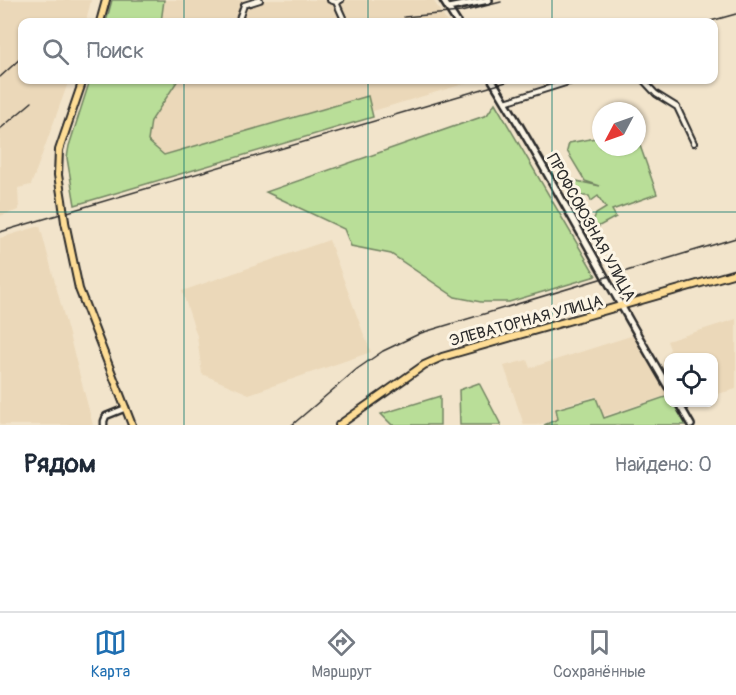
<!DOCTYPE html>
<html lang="ru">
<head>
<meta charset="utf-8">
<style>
	body { margin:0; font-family:Pangolin,sans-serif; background:#f6f6f7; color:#1f2937 }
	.controls { position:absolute; right:18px; bottom:18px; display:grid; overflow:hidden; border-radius:12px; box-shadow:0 2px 4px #0004 }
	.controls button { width:54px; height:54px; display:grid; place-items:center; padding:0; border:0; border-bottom:2px solid #e0e1e3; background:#fff; color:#1f2937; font:30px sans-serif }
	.compass { position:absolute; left:592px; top:102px; width:54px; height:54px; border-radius:50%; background:#fff; box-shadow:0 2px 4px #0004; rotate:229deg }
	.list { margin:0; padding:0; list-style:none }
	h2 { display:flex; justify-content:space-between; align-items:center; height:78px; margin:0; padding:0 24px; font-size:26px }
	h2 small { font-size:20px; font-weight:400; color:#747a83 }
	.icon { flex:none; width:33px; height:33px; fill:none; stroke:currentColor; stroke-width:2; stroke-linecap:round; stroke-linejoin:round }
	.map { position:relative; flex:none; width:736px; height:425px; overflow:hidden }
	.search { position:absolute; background:#fff; box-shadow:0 2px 4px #0004; left:18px; right:18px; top:18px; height:66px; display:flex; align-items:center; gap:15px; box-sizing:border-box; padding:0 21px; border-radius:12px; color:#747a83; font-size:22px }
	.sheet { height:186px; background:#fff }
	nav { display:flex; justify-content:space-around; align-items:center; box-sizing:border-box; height:84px; border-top:2px solid #e0e1e3; background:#fff; font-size:16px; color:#747a83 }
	nav a { display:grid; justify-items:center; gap:3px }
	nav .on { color:#1f6fb2 }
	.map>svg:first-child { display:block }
	.built { fill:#ebd8b9 }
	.green { fill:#b9de98; stroke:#728462; stroke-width:1.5 }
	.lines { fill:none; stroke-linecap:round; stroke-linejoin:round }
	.minor-casing { stroke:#2b2b2b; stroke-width:8 }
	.tertiary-casing { stroke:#2b2b2b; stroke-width:9 }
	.secondary-casing { stroke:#2b2b2b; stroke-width:10 }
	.primary-casing { stroke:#2b2b2b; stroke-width:10 }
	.minor { stroke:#fcf5e5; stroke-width:4 }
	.tertiary { stroke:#fcf5e5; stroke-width:4.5 }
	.secondary { stroke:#fcf5e5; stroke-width:5 }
	.primary { stroke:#fedd96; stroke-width:6 }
	.rail { stroke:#2b2b2b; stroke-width:1.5 }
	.primary-bridge-casing { stroke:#2b2b2b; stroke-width:10; stroke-linecap:butt }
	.primary-bridge { stroke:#fedd96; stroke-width:6 }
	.grid { fill:none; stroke:#0f766e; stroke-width:1.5; stroke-opacity:0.55 }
	.labels { text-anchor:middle; stroke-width:6; stroke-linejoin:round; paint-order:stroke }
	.street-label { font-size:16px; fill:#2b2b2b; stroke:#fcf5e5 }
</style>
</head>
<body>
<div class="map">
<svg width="736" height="425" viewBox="0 0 736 425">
	<rect width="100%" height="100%" fill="#f2e4cb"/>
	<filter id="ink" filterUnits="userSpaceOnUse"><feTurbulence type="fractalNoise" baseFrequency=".0167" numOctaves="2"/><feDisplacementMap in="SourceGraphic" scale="12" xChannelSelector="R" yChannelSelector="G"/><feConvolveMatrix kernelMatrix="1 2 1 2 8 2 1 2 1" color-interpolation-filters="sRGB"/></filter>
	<g filter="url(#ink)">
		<!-- built -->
		<path class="built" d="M0,0H91L86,22H22V80H69L31,185L18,188L19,210L0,216Z
			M164,0H433L447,22H161Z
			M178,80H477L373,111L367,96L164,155L148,141L150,121Z
			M40,226L93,425H0V238Z
			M329,240L364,335L371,352L249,394L202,374L197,336L182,291Z
			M736,319V389L714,395V358L670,357L668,353L670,349L667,341Z
			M634,335L668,395L604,416L596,396L554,408L557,419L537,425H524L504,366L527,360L530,368Z"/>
		<!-- green -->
		<path class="green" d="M112,0H164L161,22H106Z
			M90,80H178L151,121L148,141L164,155L368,96L373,117L75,205L67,158L69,146Z
			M495,103L596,276L509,302H481L455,297L391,254L351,246L344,229L266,192L487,115Z
			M601,137V147H637V137L657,194L612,210L616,217L588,232L596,214L606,208L598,196L591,201L589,196H577L578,202H575L565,186L567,179L600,186L585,181L567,151L569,143Z
			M479,383L501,425H460L459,390Z
			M440,396V425H392L381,414Z
			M668,396V402L673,403L686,425H544L558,419L556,409L596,398L604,418Z"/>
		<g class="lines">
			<!-- minor casing -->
			<g class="minor-casing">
				<path id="minor" d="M330,0L336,2
					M341,0L336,2L345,22
					M238,22L244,5L260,0
					M643,80L656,94L677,107L694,143
					M505,102L575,80"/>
			</g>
			<!-- tertiary casing -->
			<g class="tertiary-casing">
				<path id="tertiary" d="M104,425V421L106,416L126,408"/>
			</g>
			<!-- secondary casing -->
			<g class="secondary-casing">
				<path id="secondary" d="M443,0L457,22
					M448,8L489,0
					M492,80C554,180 608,286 668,387
					M678,402L691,425"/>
			</g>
			<!-- primary casing -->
			<g class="primary-casing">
				<path id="primary" d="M100,22L106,0
					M62,200L58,175L59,150L83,80
					M65,222L79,289L132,425
					M339,425L424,365L442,357L736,273"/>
			</g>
			<!-- minor -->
			<use href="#minor" class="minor"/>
			<!-- tertiary -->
			<use href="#tertiary" class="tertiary"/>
			<!-- secondary -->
			<use href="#secondary" class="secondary"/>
			<!-- primary -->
			<use href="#primary" class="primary"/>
			<!-- rail -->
			<path class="rail" d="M404,17L461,12L501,2
				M707,22L736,14
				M0,77L22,57
				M0,129L32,102
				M0,232L513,80
				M292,425L357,369L383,351L421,333L736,238"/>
			<!-- primary-bridge casing -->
			<g class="primary-bridge-casing">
				<path id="primary-bridge" d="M62,200L65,222"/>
			</g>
			<!-- primary-bridge -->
			<use href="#primary-bridge" class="primary-bridge"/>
		</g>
	</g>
	<!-- grid -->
	<path class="grid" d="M184,0V22M368,0V22M552,0V22M184,80V425M368,80V425M552,80V425M0,212H736"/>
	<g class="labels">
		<!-- street labels -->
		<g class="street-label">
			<text transform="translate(592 227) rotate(61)" y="6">ПРОФСОЮЗНАЯ УЛИЦА</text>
			<text transform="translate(526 320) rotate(-15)" y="6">ЭЛЕВАТОРНАЯ УЛИЦА</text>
		</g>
	</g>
</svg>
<div class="controls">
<button><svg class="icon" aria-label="locate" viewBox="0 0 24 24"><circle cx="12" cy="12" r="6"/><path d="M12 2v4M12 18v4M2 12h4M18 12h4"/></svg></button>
</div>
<svg class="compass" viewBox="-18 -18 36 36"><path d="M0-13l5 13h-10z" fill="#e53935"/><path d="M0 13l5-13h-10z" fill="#747a83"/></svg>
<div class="search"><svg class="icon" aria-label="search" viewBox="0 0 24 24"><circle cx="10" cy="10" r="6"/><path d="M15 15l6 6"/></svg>Поиск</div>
</div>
<section class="sheet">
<h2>Рядом<small>Найдено: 0</small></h2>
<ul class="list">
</ul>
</section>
<nav>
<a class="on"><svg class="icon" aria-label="map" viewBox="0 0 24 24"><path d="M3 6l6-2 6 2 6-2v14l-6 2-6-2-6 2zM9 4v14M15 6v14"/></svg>Карта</a>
<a><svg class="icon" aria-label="directions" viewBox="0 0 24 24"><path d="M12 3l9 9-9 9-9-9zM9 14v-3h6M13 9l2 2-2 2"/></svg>Маршрут</a>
<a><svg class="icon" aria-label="saved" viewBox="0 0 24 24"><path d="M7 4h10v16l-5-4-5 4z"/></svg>Сохранённые</a>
</nav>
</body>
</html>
